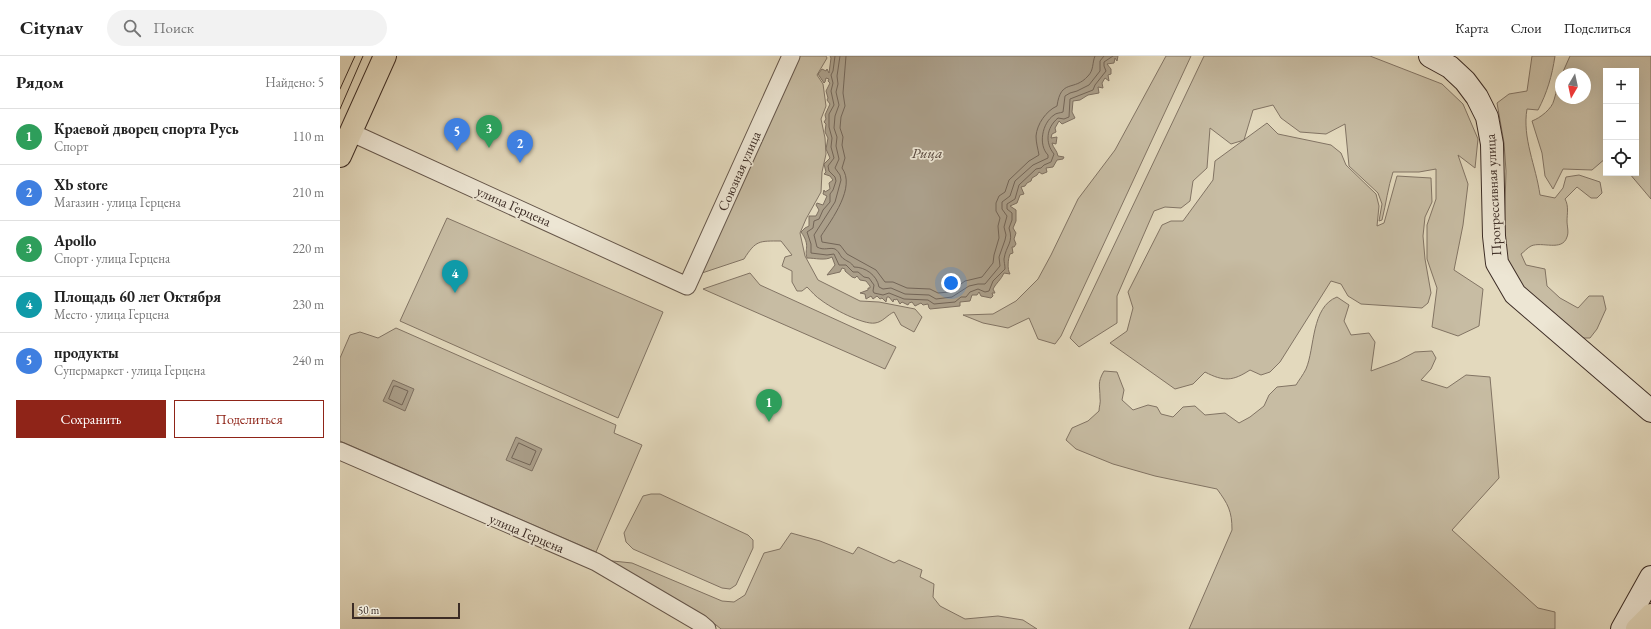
<!DOCTYPE html>
<html lang="ru">
<head>
<meta charset="utf-8">
<style>
	body { margin:0; font-family:"EB Garamond",serif; background:#f2f2f2; color:#222 }
	.controls { position:absolute; right:12px; top:12px; display:grid; overflow:hidden; border-radius:0px; box-shadow:0 4px 16px #0002 }
	.controls button { width:36px; height:36px; display:grid; place-items:center; padding:0; border:0; border-bottom:1px solid #e0e0e0; background:#fff; color:#222; font:20px sans-serif }
	.compass { position:absolute; left:1215px; top:12px; width:36px; height:36px; border-radius:50%; background:#fff; box-shadow:0 4px 16px #0002; rotate:189deg }
	.scale { position:absolute; left:12px; bottom:10px; width:108px; box-sizing:border-box; padding-left:4px; border:2px solid #3c2c25; border-top:0; font-size:11px; line-height:14px; white-space:nowrap; color:#3c2c25; -webkit-text-stroke:3px #ede6d4; paint-order:stroke }
	.you { position:absolute; left:611px; top:227px; width:14px; height:14px; margin:-10px; border:3px solid #fff; border-radius:50%; background:#1a73e8; box-shadow:0 0 0 6px #1a73e833 }
	.badge { display:grid; place-items:center; width:26px; height:26px; border-radius:50%; background:#8f2418; color:#fff; font-size:13px; font-weight:700 }
	.pin { position:absolute; translate:-50% -33px; filter:drop-shadow(0 1px 2px #0008) }
	.pin::after { content:''; position:absolute; top:21px; width:14px; height:12px; background:inherit; clip-path:polygon(0 0,100% 0,50% 100%) }
	.list { margin:0; padding:0; list-style:none }
	h2 { display:flex; justify-content:space-between; align-items:center; height:52px; margin:0; padding:0 16px; font-size:17px }
	h2 small { font-size:13px; font-weight:400; color:#767676 }
	.list li { display:grid; grid-template-columns:26px 1fr auto; gap:12px; align-items:center; box-sizing:border-box; height:56px; padding:0 16px; border-top:1px solid #e0e0e0 }
	.list b { display:block; font-size:15px; white-space:nowrap }
	.list p { margin:0; font-size:13px; white-space:nowrap; color:#767676 }
	.list em { font-size:13px; font-style:normal; color:#767676 }
	.actions { display:flex; gap:8px; padding:12px 16px }
	.actions a { flex:1; padding:9px 0; border:1px solid #8f2418; border-radius:0px; text-align:center; font-size:14px; color:#8f2418 }
	.actions .main { background:#8f2418; color:#fff }
	.icon { flex:none; width:22px; height:22px; fill:none; stroke:currentColor; stroke-width:2; stroke-linecap:round; stroke-linejoin:round }
	.map { position:relative; flex:none; width:1311px; height:573px; overflow:hidden }
	header { display:flex; align-items:center; gap:24px; box-sizing:border-box; height:56px; padding:0 20px; background:#fff; border-bottom:1px solid #e0e0e0 }
	header strong { font-size:19px }
	nav { display:flex; gap:22px; margin-inline-start:auto; font-size:14px }
	.search { width:280px; height:36px; background:#f2f2f2; display:flex; align-items:center; gap:10px; box-sizing:border-box; padding:0 14px; border-radius:22px; color:#767676; font-size:15px }
	main { display:flex }
	aside { flex:1; background:#fff }
	.map>svg:first-child { display:block }
	.green { fill:#c7bca3; stroke:#827464 }
	.water { fill:#aa9e89; stroke:#7e7061 }
	.lines { fill:none; stroke-linecap:round; stroke-linejoin:round }
	.shore { stroke:#736557; stroke-width:1 }
	.street-casing { stroke:#66574b; stroke-width:19 }
	.secondary-casing { stroke:#3c2c25; stroke-width:24 }
	.primary-casing { stroke:#3c2c25; stroke-width:24 }
	.street { stroke:#ede6d4; stroke-width:17 }
	.secondary { stroke:#ede6d4; stroke-width:22 }
	.primary { stroke:#e3d9bd; stroke-width:22 }
	.tram { stroke:#3c2c25; stroke-width:1 }
	.labels { text-anchor:middle; stroke-width:3.5; stroke-linejoin:round; paint-order:stroke }
	.street-label { font-size:14px; fill:#3c2c25; stroke:#ede6d4 }
	.water-label { font-size:15px; font-style:italic; fill:#58483e; stroke:#ede6d4 }
</style>
</head>
<body>
<header>
<strong>Citynav</strong>
<div class="search"><svg class="icon" aria-label="search" viewBox="0 0 24 24"><circle cx="10" cy="10" r="6"/><path d="M15 15l6 6"/></svg>Поиск</div>
<nav><a>Карта</a><a>Слои</a><a>Поделиться</a></nav>
</header>
<main>
<aside>
<h2>Рядом<small>Найдено: 5</small></h2>
<ul class="list">
<li><span class="badge" style="background:#2e9e5b">1</span><div><b>Краевой дворец спорта Русь</b><p>Спорт</p></div><em>110 m</em></li>
<li><span class="badge" style="background:#3f7fe0">2</span><div><b>Xb store</b><p>Магазин · улица Герцена</p></div><em>210 m</em></li>
<li><span class="badge" style="background:#2e9e5b">3</span><div><b>Apollo</b><p>Спорт · улица Герцена</p></div><em>220 m</em></li>
<li><span class="badge" style="background:#0f9aa8">4</span><div><b>Площадь 60 лет Октября</b><p>Место · улица Герцена</p></div><em>230 m</em></li>
<li><span class="badge" style="background:#3f7fe0">5</span><div><b>продукты</b><p>Супермаркет · улица Герцена</p></div><em>240 m</em></li>
</ul>
<div class="actions"><a class="main">Сохранить</a><a>Поделиться</a></div>
</aside>
<div class="map">
<svg width="1311" height="573" viewBox="0 0 1311 573">
	<rect width="100%" height="100%" fill="#e3d9bd"/>
	<filter id="stains"><feTurbulence type="fractalNoise" baseFrequency=".005" numOctaves="4"/><feColorMatrix values="0 0 0 0 .2 0 0 0 0 .09 0 0 0 0 .02 0 0 0 .5 -.17"/></filter>
	<radialGradient id="worn" r=".72"><stop offset=".6" stop-color="#630" stop-opacity="0"/><stop offset="1" stop-color="#630" stop-opacity=".3"/></radialGradient>
	<!-- green -->
	<path class="green" d="M459,0H486L487,2L477,19L483,28L486,50L481,63L485,82L486,98L482,116L481,136L466,163L460,177L465,200L478,224L520,245L539,246L575,253L582,261L574,276L561,269L554,256C547,259 543,266 535,267C523,269 491,252 481,244C476,241 472,236 467,231L462,235H457L452,226V215L442,210L445,201L452,199L441,185C419,185 416,184 404,203L359,218Z
		M826,0H851L721,280L715,288L698,283L689,262L668,272L643,267L623,259L653,258L676,245L698,223L711,199L738,143L775,94Z
		M864,0H1030L1102,28L1123,48L1138,83L1135,112L1118,99L1128,128L1123,169L1114,214L1143,233L1139,270L1118,280L1092,271L1097,232L1087,203V169L1096,143V113L1079,116H1053C1048,131 1046,148 1042,164L1039,165L1042,148L1038,137L1009,110L1005,68L986,78L960,76L941,62L933,49L913,54L904,84L891,88L870,72L867,112L853,125L850,145L841,152L825,151L814,155L777,240V267L739,291L730,282Z
		M1192,0H1215C1212,20 1207,37 1198,54L1187,53C1182,82 1196,110 1200,139L1215,142L1223,132L1226,121L1239,119L1260,126L1262,137L1257,142H1251L1237,131L1225,143C1229,150 1227,158 1227,165C1227,170 1229,176 1227,181C1222,196 1202,185 1191,190C1187,192 1184,196 1181,198L1186,209L1205,213L1207,230L1220,242L1238,252L1249,240H1263L1266,253L1257,273L1250,282H1243L1179,229L1167,208L1164,180L1166,115L1164,87L1157,47L1169,38L1187,35Z
		M1230,0H1311V143L1289,117H1296V15H1266V102L1252,114L1223,113L1213,133L1205,120L1202,97L1192,65C1200,62 1212,53 1214,44C1217,35 1217,28 1221,19V42H1245V18H1222Z
		M927,67L938,78L991,89L1001,97L1006,109L1036,138L1039,150L1037,170L1044,167L1057,120L1091,122L1092,146L1085,161L1083,180L1085,203L1091,237L1088,247L1082,252L1021,248L1008,240L1001,228L991,225L940,306L930,316L921,319L910,314C893,325 884,326 865,316L853,328L835,333L770,287L787,275L793,252L788,236L822,169L831,165H843L873,124L875,105Z
		M107,162L323,256L278,362L60,265Z
		M410,217L420,229L556,291L545,313L363,233Z
		M997,241L1009,249L1004,265L1011,279L1029,277L1035,286L1031,315L1058,305L1075,296L1092,295L1096,302L1091,313L1081,324L1107,332L1126,319L1150,321L1159,422L1112,474L1198,552L1215,556V573H849L892,474C892,455 888,448 877,433L815,420L773,408L736,393L726,384L732,372L748,365L759,355C759,351 761,346 760,342C760,329 757,327 764,315L777,316L784,334L782,344L793,354L808,349L817,351L821,358L833,361L843,351L855,350L865,359L885,357L899,367L910,361L924,350L929,339L937,331L956,329C959,324 963,319 966,313C975,292 971,251 997,241Z
		M56,272L276,369L274,377L302,389L256,496L0,385V302L10,279L20,276L38,282Z
		M311,438H320L408,479L413,484V492L396,529L390,533L382,532L293,493L286,486L284,477L303,440Z
		M451,477L480,485L513,498L518,491L554,507L559,504L582,514L580,521L594,528L593,541L600,550L625,563L658,560L683,564L697,573H381L365,560L263,504L292,507L382,545L394,546L405,539L424,497L440,493Z"/>
	<!-- water -->
	<path class="water" d="M490,0H778L777,5L775,2L774,7L767,8L771,13V18L768,19L769,25L765,22L762,27L763,32L758,31L759,37L748,39L740,44L733,45L732,56L735,62L722,68L719,65L715,72L716,76L712,78L711,82L717,81L716,88L712,87C713,92 717,94 718,100L724,101L723,103L717,104L713,111L706,112L707,116L702,118L699,116L697,119L692,122L691,125L687,127L685,130L681,131L684,138L680,139L677,147L670,150L676,154V165L673,172L676,177L674,183L676,188L674,191H672L673,197L670,198C668,203 667,213 670,218L664,217C661,224 656,227 653,233L655,237H652L653,240L651,242L641,240L639,236L637,239H632L630,245L620,246V250L590,253L589,252L588,248L583,249L581,247L575,250L572,246L569,247L568,249L562,246L560,248L557,243L555,244L554,243L553,246L549,241H547L546,246L542,242L540,243L537,240L533,243L531,240L526,243L525,238L520,237L528,234V232H530V230L526,225L520,224L517,220L515,222L512,221L505,215V213L502,212L500,216L487,219L495,209L492,201C485,205 475,202 467,202C464,193 471,190 461,176L465,172L469,170V160H476L479,154L476,149L477,147L483,149L487,140L483,138L484,134L485,136L490,133L489,127L493,124L490,120L484,118L486,116L484,108L490,102L486,93L488,82L485,76L486,68L484,66L486,63L485,59L490,48L487,44L488,42L486,35L490,27L488,25L489,23L486,22L485,26L484,27L478,18L482,13L486,15L487,13L489,17L491,2Z
		M53,324L74,333L65,355L43,345Z
		M176,381L202,393L192,415L166,404Z"/>
	<g class="lines">
		<!-- shore -->
		<path class="shore" d="M495,0L493,15L491,19L493,27L491,35L494,49L489,58V71L492,82L491,91L494,102L488,110L489,115L495,121L496,125L493,134L490,138V146L483,154L479,163L474,165L473,172L467,176L471,188V197L487,199L494,198L499,209H506L513,216H518L524,221L529,222L534,229L533,235L534,237L543,239L549,237L564,243L588,244L594,248L615,246L621,241H626L630,236L638,233L645,236L649,235L653,225L665,213C665,209 664,206 664,203C666,189 674,187 669,172L672,164V157L667,153V148L675,143L679,129L696,113L701,112L704,109L711,106L714,98C705,87 706,72 718,62L724,63L729,61L730,43L753,34L755,29L766,15L764,10V6L773,0
			M500,0L497,20L498,28L496,36L499,49L495,60L494,72L497,81L496,90L499,103L495,112L500,119L501,124L495,146L474,179L477,191C484,195 490,191 495,193C500,196 500,201 504,203C508,206 511,206 514,211C525,211 537,219 539,231L543,233L551,232L565,238L589,239L596,243L612,241L629,230L638,228H645L660,210L659,201L665,184L666,179L664,171L667,160L662,153V146L670,140L675,125L693,109L708,102V99C698,89 702,67 714,59C716,57 720,57 723,56L725,40L730,37L737,35L749,29L760,15V5L764,0
			M506,0L503,37L505,50L501,61L500,72L503,81L502,89L505,102L502,112C516,131 492,163 481,180L482,186L500,189L507,198L536,214L545,226H553L567,232L590,233L598,237L610,236L625,225L642,221L653,207L654,199L659,182L658,170L660,162L656,155V147L659,140L665,136L669,124L689,105L699,99C698,93 696,87 696,80C697,68 706,55 717,50C721,22 734,36 748,20C754,14 752,7 755,0
			M54,330H56L68,335L62,349L49,343Z
			M179,387L196,395L190,409L172,402Z"/>
		<!-- street casing -->
		<g class="street-casing">
			<path id="street" d="M10,76L347,230L451,0
				M0,395L256,506L360,567L367,573"/>
		</g>
		<!-- secondary casing -->
		<g class="secondary-casing">
			<path id="secondary" d="M1090,0L1110,11L1125,25L1137,41L1147,61L1152,88L1154,180L1157,207L1175,238L1311,355
				M1282,573L1311,521"/>
		</g>
		<!-- primary casing -->
		<g class="primary-casing">
			<path id="primary" d="M0,100L45,0
				M1297,573L1311,559"/>
		</g>
		<!-- street -->
		<use href="#street" class="street"/>
		<!-- secondary -->
		<use href="#secondary" class="secondary"/>
		<!-- primary -->
		<use href="#primary" class="primary"/>
		<!-- tram -->
		<path class="tram" d="M0,33L15,0
			M0,53L23,0"/>
	</g>
	<g class="labels">
		<!-- street labels -->
		<g class="street-label">
			<text transform="translate(399 115) rotate(-66)" y="5">Союзная улица</text>
			<text transform="translate(1153 139) rotate(-93)" y="5">Прогрессивная улица</text>
			<text transform="translate(174 150) rotate(24)" y="5">улица Герцена</text>
			<text transform="translate(187 477) rotate(23)" y="5">улица Герцена</text>
		</g>
		<!-- water labels -->
		<g class="water-label">
			<text x="587" y="102">Рица</text>
		</g>
	</g>
	<rect width="100%" height="100%" filter="url(#stains)"/>
	<rect width="100%" height="100%" fill="url(#worn)"/>
</svg>
<div class="controls">
<button>+</button>
<button>−</button>
<button><svg class="icon" aria-label="locate" viewBox="0 0 24 24"><circle cx="12" cy="12" r="6"/><path d="M12 2v4M12 18v4M2 12h4M18 12h4"/></svg></button>
</div>
<svg class="compass" viewBox="-18 -18 36 36"><path d="M0-13l5 13h-10z" fill="#e53935"/><path d="M0 13l5-13h-10z" fill="#767676"/></svg>
<div class="scale">50 m</div>
<div class="you"></div>
<div class="pin badge" style="left:429px;top:366px;background:#2e9e5b">1</div>
<div class="pin badge" style="left:180px;top:107px;background:#3f7fe0">2</div>
<div class="pin badge" style="left:149px;top:92px;background:#2e9e5b">3</div>
<div class="pin badge" style="left:115px;top:237px;background:#0f9aa8">4</div>
<div class="pin badge" style="left:117px;top:95px;background:#3f7fe0">5</div>
</div>
</main>
</body>
</html>
